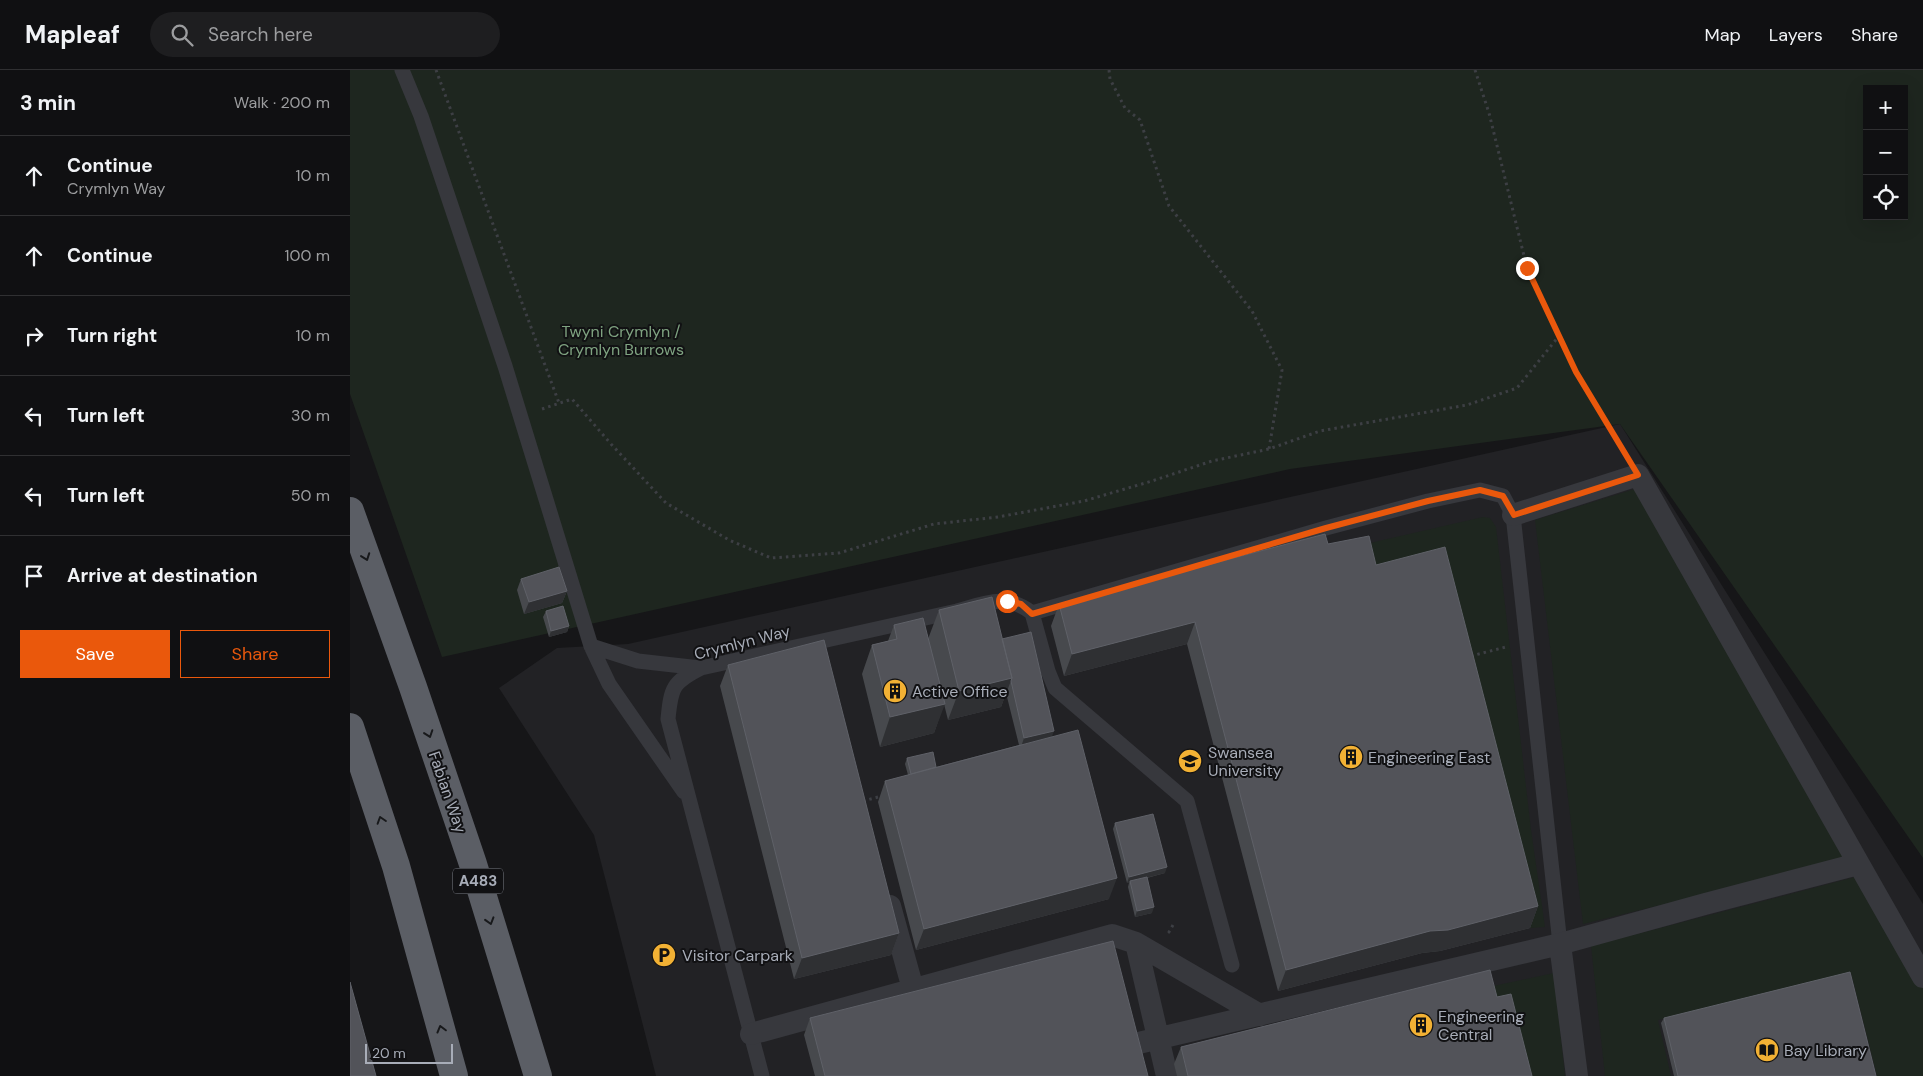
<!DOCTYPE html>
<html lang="en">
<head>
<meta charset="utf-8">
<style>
	body { margin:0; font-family:"DM Sans",sans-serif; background:#1e1e20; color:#f1f3f6 }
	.controls { position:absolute; right:15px; top:15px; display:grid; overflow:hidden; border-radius:0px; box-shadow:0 5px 20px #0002 }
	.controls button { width:45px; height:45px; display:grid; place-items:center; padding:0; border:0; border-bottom:1px solid #303032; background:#101012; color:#f1f3f6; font:25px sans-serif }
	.scale { position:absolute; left:15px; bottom:12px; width:88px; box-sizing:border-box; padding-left:5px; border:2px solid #a8adb8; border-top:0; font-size:14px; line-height:18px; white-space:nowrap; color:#a8adb8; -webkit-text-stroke:4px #111113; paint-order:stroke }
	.stop { position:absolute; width:15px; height:15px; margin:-11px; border:4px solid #ea580c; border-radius:50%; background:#fff }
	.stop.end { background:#ea580c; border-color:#fff; box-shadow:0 1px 5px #0008 }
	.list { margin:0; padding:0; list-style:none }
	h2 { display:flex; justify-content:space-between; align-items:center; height:65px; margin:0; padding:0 20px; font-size:21px }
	h2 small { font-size:16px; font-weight:400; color:#9c9d9f }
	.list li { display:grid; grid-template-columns:32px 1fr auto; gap:15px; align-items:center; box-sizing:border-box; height:80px; padding:0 20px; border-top:1px solid #303032 }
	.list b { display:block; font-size:19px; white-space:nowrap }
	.list p { margin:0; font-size:16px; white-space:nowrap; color:#9c9d9f }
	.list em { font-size:16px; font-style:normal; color:#9c9d9f }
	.actions { display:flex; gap:10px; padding:15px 20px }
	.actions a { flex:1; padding:11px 0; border:1px solid #ea580c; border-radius:0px; text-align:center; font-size:18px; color:#ea580c }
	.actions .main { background:#ea580c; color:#fff }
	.icon { flex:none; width:28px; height:28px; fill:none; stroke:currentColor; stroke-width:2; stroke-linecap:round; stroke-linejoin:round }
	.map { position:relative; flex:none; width:1573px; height:1006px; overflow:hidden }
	header { display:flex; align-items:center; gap:30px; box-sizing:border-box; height:70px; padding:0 25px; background:#101012; border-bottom:1px solid #303032 }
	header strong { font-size:24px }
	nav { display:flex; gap:28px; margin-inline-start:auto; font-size:18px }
	.search { width:350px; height:45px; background:#1e1e20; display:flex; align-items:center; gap:12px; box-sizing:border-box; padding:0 18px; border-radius:28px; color:#9c9d9f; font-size:19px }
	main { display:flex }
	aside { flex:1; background:#101012 }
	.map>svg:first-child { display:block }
	.built { fill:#222225 }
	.green { fill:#1e261f; fill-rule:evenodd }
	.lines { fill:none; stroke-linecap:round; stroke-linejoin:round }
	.path { stroke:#3d3f44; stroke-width:3; stroke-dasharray:2.5 4; stroke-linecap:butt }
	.service { stroke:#37383d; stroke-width:15 }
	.pedestrian { stroke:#37383d; stroke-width:22 }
	.trunk { stroke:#5b5e65; stroke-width:28 }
	.wall { fill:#47494d }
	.shaded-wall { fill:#2f3033 }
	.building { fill:#525359; stroke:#5f6168 }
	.oneway { stroke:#18191b }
	.route { stroke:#ea580c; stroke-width:6 }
	.labels { text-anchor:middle; stroke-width:4; stroke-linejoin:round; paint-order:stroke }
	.shield { fill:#111113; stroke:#7b7e86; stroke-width:1 }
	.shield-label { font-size:15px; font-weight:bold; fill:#a8adb8 }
	.park-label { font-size:16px; fill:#7fa381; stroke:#111113 }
	.street-label { font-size:16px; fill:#a8adb8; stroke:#111113 }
	.poi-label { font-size:16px; fill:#a8adb8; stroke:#111113; text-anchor:start }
</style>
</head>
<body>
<header>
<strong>Mapleaf</strong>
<div class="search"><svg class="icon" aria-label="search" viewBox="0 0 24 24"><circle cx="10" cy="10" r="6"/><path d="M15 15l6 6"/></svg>Search here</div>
<nav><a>Map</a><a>Layers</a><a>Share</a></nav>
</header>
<main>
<aside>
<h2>3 min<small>Walk · 200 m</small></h2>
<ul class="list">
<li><svg class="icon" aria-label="ahead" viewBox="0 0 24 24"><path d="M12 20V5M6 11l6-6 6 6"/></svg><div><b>Continue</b><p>Crymlyn Way</p></div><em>10 m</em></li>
<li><svg class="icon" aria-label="ahead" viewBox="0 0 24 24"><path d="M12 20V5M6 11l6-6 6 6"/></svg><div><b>Continue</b></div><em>100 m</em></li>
<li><svg class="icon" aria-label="right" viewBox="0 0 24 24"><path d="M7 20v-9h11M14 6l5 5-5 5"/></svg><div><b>Turn right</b></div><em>10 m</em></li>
<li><svg class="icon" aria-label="left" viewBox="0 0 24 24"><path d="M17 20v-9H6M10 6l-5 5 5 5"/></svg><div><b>Turn left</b></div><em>30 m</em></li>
<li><svg class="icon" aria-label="left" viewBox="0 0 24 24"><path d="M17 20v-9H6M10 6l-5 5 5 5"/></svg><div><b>Turn left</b></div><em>50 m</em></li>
<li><svg class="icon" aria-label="arrive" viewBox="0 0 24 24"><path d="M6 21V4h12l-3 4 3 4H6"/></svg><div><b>Arrive at destination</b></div></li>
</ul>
<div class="actions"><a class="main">Save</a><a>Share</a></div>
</aside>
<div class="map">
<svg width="1573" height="1006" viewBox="0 0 1573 1006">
	<rect width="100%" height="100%" fill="#161618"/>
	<!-- built -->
	<path class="built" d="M1270,354L1573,834V1006H306L244,765L149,618L207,578L278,574Z"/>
	<!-- green -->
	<path class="green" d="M0,0H1573V788L1270,354L940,399L92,587L0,324ZM1517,19H1554V146H1517Z
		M1285,419L1499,789L1233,854L1185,450Z
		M1133,447L1140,448L1146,457L1181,760L1195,857L1180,858L1087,499L1018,517L1007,476Z
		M1509,806L1573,914V1006H1527L1501,903L1308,950L1321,1006H1255L1241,876Z
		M1204,903L1215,1006H1171L1134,918Z"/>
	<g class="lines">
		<!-- path -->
		<path class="path" d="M86,0L209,333
			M759,0L760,9L775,38L790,50L819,136L902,241L932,300L919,379
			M1125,0L1139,43L1177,198L1226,302L1274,383
			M192,339L222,329L261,374L316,433L379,470L421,488L489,483L584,454L648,447L734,431L802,411L862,391L919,379L970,361L1117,335L1167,318L1209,266
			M1121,586L1156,577
			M513,731L532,726
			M820,862H819L823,855"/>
		<!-- service -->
		<path class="service" d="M52,0L71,46L155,296L241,576L288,591L350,598
			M682,543L698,601L705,618L837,731L882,895
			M241,576L259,614L334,722
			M412,1006L318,649C321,617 323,612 351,598L607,541C635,533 657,523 682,543L976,458L1078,431L1130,420L1153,426L1163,445L1210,874"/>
		<!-- pedestrian -->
		<path class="pedestrian" d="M1163,445L1288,405L1573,907
			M540,836L563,919
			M786,873L817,1006
			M1210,874L1227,1006
			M401,964L762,865L786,873L910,945
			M780,975L1210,874L1355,834L1508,794"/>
		<!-- trunk -->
		<path class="trunk" d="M0,441L63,617L123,794L188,1006
			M0,657L46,796L104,1006"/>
	</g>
	<!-- wall -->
	<path class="wall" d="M978,474L1026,495L1188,836L1180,858L1090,881L1072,883L928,921L837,574L714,606L701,556L709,534Z
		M171,509L217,521L212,533L174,544L167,520Z
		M589,540L652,569L702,667L759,829L566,880L528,732L535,711L558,705L555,694L557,688L586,697L669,675L656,623L651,637L598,650L594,634L584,663L530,677L512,604L522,575L538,571L544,555L578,569Z
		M196,541L219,556L217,562L199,567L193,547Z
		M378,595L549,863L541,885L444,909L370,616Z
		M765,753L815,803L797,808L802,843L785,847L778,817L779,813H777L763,759Z
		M1147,927L1182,1006H827L824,994L831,977Z
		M460,948L798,1006H465L454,965Z
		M1314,948L1526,1006H1324L1311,953Z"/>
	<!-- shaded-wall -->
	<path class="shaded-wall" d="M217,521L212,533L174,544L179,532Z
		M845,552L837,574L714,606L722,584Z
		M219,556L217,562L199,567L201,561Z
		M662,608L651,637L598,650L609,621Z
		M595,634L584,663L530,677L540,647Z
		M704,661L700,672L670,680L674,668Z
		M817,797L815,803L780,812V811L779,813H777L779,807Z
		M767,808L759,829L566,880L574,859Z
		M1188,836L1180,858L1090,881L1072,883L928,921L936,900L1080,861Z
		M804,837L802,843L785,847L787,841Z
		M549,863L541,885L444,909L452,888Z"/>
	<!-- building -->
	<path class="building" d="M975,464L978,474L1019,466L1026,495L1095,477L1188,836L1098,860L1080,861L936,900L845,552L722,584L709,534Z
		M209,497L217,521L179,532L171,509Z
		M642,527L662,608L609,621L589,540Z
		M213,536L219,556L201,561L196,541Z
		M573,548L595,634L540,647L522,575L547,569L544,555Z
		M681,562L704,661L674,668L661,611L662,608L652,569Z
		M474,570L549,863L452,888L378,595Z
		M728,660L767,808L574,859L535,711Z
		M583,682L586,697L561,704L557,688Z
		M803,744L817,797L779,807L765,753Z
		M797,807L804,837L787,841L780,811Z
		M763,871L798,1006H475L460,948Z
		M1140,900L1147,927L1161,924L1182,1006H838L831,977Z
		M1500,902L1526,1006H1328L1314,948Z
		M0,912L26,1006H0Z"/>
	<!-- one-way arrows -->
	<defs><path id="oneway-chevron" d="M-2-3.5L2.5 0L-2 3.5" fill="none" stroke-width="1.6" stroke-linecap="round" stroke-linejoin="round" transform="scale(1.25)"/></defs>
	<g class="oneway">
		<use href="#oneway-chevron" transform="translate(16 487) rotate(70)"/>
		<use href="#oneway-chevron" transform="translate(79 664) rotate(71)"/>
		<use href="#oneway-chevron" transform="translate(31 750) rotate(-108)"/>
		<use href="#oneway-chevron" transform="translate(140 851) rotate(73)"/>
		<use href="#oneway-chevron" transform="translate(91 959) rotate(-105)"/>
	</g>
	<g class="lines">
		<!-- route -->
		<path class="route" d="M657,531L671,534L682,544L976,458L1078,431L1130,420L1153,426L1164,445L1288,405L1226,302L1177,198"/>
	</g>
	<!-- icons -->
	<defs>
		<g id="building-disc" transform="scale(1.25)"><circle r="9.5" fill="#f2b134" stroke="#111113"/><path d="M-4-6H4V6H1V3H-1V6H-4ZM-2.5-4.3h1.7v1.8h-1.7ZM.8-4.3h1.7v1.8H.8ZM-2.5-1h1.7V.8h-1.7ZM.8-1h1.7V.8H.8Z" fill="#111"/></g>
		<g id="university-disc" transform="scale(1.25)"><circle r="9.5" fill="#f2b134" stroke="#111113"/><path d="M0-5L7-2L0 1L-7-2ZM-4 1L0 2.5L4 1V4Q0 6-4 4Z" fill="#111"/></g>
		<g id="parking-disc" transform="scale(1.25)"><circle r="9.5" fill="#f2b134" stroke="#111113"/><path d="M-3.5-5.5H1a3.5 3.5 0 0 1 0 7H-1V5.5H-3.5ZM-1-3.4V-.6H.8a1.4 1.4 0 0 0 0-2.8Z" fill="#111"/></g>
		<g id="library-disc" transform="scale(1.25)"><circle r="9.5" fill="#f2b134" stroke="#111113"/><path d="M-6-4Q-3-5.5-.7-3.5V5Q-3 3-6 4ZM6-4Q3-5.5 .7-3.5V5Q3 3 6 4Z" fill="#111"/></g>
	</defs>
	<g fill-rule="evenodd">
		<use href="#building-disc" x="545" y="621"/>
		<use href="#building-disc" x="1001" y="687"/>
		<use href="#university-disc" x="840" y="691"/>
		<use href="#parking-disc" x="314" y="885"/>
		<use href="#building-disc" x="1071" y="955"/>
		<use href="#library-disc" x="1417" y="980"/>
	</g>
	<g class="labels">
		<!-- shield labels -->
		<rect class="shield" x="103" y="798.5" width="50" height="25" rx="4"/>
		<g class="shield-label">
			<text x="128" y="816">A483</text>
		</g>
		<!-- park labels -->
		<g class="park-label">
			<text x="271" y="267">Twyni Crymlyn /<tspan x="271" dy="18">Crymlyn Burrows</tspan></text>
		</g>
		<!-- street labels -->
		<g class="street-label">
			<text transform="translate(392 572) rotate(-14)" y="6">Crymlyn Way</text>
			<text transform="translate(98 722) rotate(71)" y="6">Fabian Way</text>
		</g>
		<!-- poi labels -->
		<g class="poi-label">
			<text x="562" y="627">Active Office</text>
			<text x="858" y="688">Swansea<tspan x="858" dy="18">University</tspan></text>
			<text x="1018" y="693">Engineering East</text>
			<text x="332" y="891">Visitor Carpark</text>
			<text x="1088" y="952">Engineering<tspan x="1088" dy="18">Central</tspan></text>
			<text x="1434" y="986">Bay Library</text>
		</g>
	</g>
</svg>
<div class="controls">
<button>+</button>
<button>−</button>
<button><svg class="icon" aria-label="locate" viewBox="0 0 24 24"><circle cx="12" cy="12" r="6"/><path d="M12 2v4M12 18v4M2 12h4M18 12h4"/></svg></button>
</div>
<div class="scale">20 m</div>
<div class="stop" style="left:657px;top:531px"></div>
<div class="stop end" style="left:1177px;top:198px"></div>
</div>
</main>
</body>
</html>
